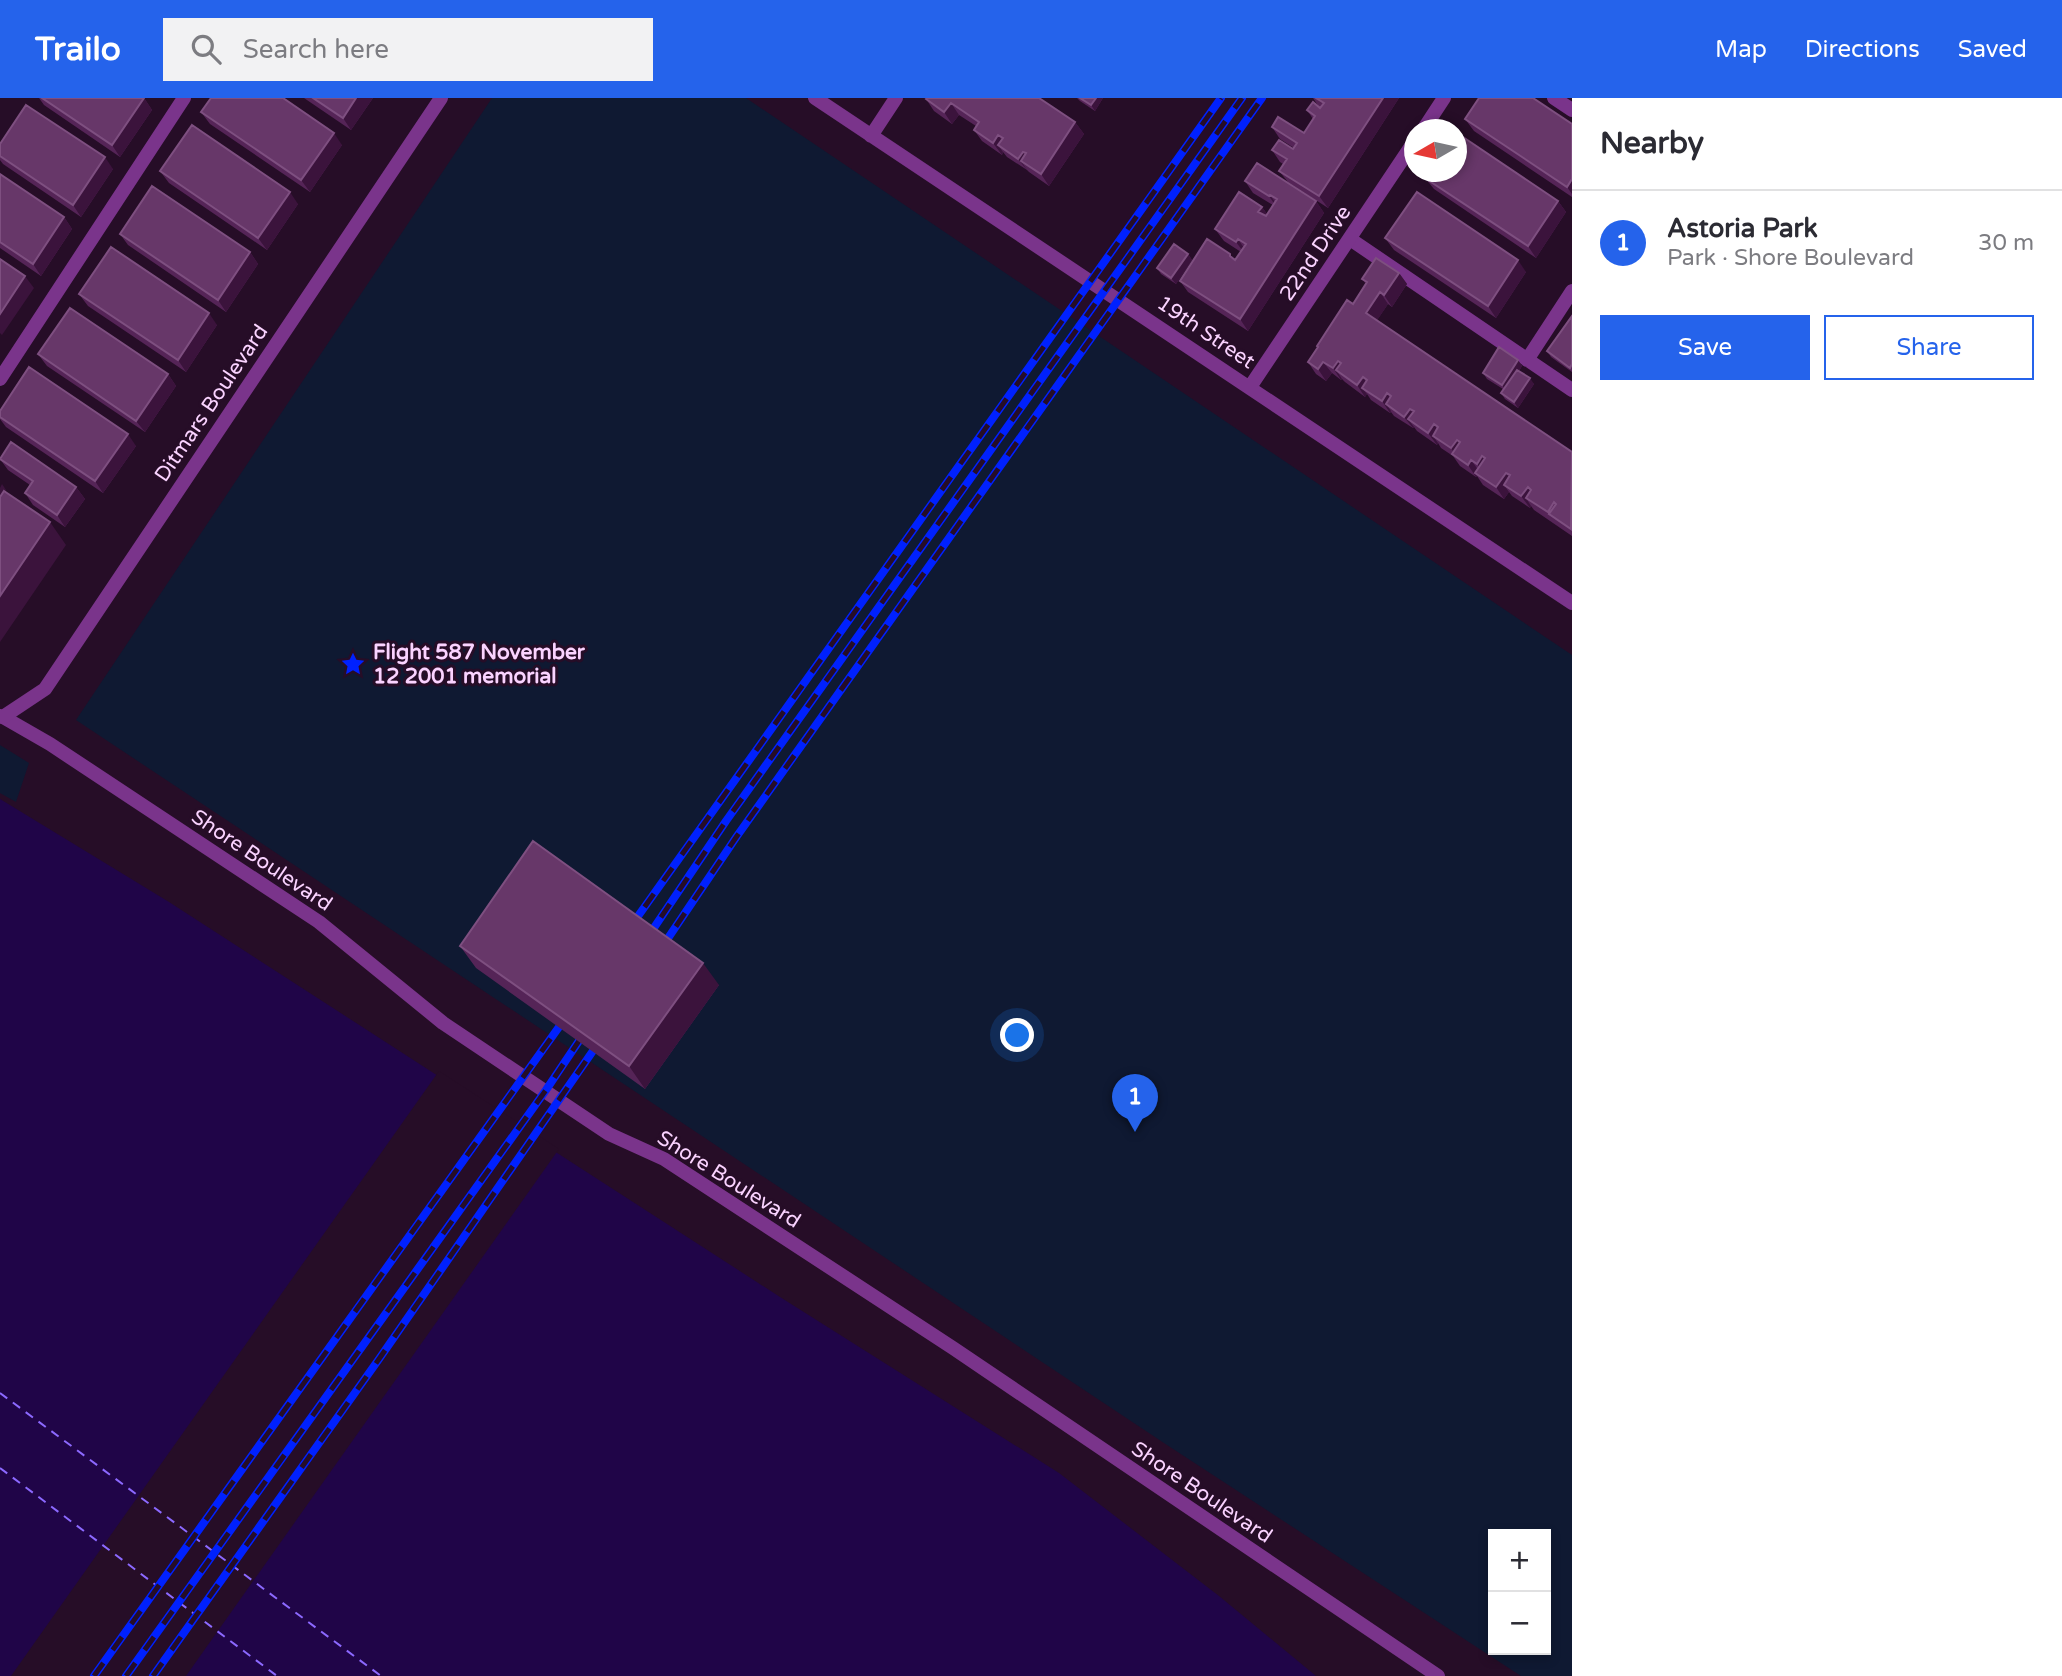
<!DOCTYPE html>
<html lang="en">
<head>
<meta charset="utf-8">
<style>
	body { margin:0; font-family:"Varela Round",sans-serif; background:#f2f2f3; color:#2b2b33 }
	.controls { position:absolute; right:21px; bottom:21px; display:grid; overflow:hidden; border-radius:0px; box-shadow:0 4px 10px #0003 }
	.controls button { width:63px; height:63px; display:grid; place-items:center; padding:0; border:0; border-bottom:2px solid #e1e1e2; background:#fff; color:#2b2b33; font:35px sans-serif }
	.compass { position:absolute; left:1404px; top:21px; width:63px; height:63px; border-radius:50%; background:#fff; box-shadow:0 4px 10px #0003; rotate:261deg }
	.you { position:absolute; left:1018px; top:938px; width:24px; height:24px; margin:-18px; border:5px solid #fff; border-radius:50%; background:#1a73e8; box-shadow:0 0 0 10px #1a73e833 }
	.badge { display:grid; place-items:center; width:46px; height:46px; border-radius:50%; background:#2563eb; color:#fff; font-size:23px; font-weight:700 }
	.pin { position:absolute; translate:-50% -58px; filter:drop-shadow(0 2px 4px #0008) }
	.pin::after { content:''; position:absolute; top:37px; width:24px; height:21px; background:inherit; clip-path:polygon(0 0,100% 0,50% 100%) }
	.list { margin:0; padding:0; list-style:none }
	h2 { display:flex; justify-content:space-between; align-items:center; height:91px; margin:0; padding:0 28px; font-size:30px }
	h2 small { font-size:23px; font-weight:400; color:#7c7c81 }
	.list li { display:grid; grid-template-columns:46px 1fr auto; gap:21px; align-items:center; box-sizing:border-box; height:105px; padding:0 28px; border-top:2px solid #e1e1e2 }
	.list b { display:block; font-size:26px; white-space:nowrap }
	.list p { margin:0; font-size:23px; white-space:nowrap; color:#7c7c81 }
	.list em { font-size:23px; font-style:normal; color:#7c7c81 }
	.actions { display:flex; gap:14px; padding:21px 28px }
	.actions a { flex:1; padding:16px 0; border:2px solid #2563eb; border-radius:0px; text-align:center; font-size:24px; color:#2563eb }
	.actions .main { background:#2563eb; color:#fff }
	.icon { flex:none; width:38px; height:38px; fill:none; stroke:currentColor; stroke-width:2; stroke-linecap:round; stroke-linejoin:round }
	.map { position:relative; flex:none; width:1572px; height:1578px; overflow:hidden }
	header { display:flex; align-items:center; gap:42px; box-sizing:border-box; height:98px; padding:0 35px; background:#2563eb; color:#fff }
	header strong { font-size:33px }
	nav { display:flex; gap:38px; margin-inline-start:auto; font-size:24px }
	.search { width:490px; height:63px; background:#f2f2f3; display:flex; align-items:center; gap:18px; box-sizing:border-box; padding:0 24px; border-radius:0px; color:#7c7c81; font-size:26px }
	main { display:flex }
	aside { flex:1; background:#fff }
	.map>svg:first-child { display:block }
	.green { fill:#0f1932; fill-rule:evenodd }
	.water { fill:#200548 }
	.pier { fill:#260d27 }
	.lines { fill:none; stroke-linecap:round; stroke-linejoin:round }
	.ferry { stroke:#8c69ff; stroke-width:2; stroke-dasharray:9 7; stroke-linecap:butt }
	.service { stroke:#7a348b; stroke-width:14 }
	.pedestrian { stroke:#7a348b; stroke-width:14 }
	.minor { stroke:#7a348b; stroke-width:14 }
	.rail-casing { stroke:#0021fe; stroke-width:8 }
	.rail { stroke:#260d27; stroke-width:5; stroke-dasharray:16; stroke-linecap:butt }
	.wall { fill:#552457 }
	.shaded-wall { fill:#3b133c }
	.building { fill:#673769; stroke:#7e4f80; stroke-width:2 }
	.labels { text-anchor:middle; stroke-width:6; stroke-linejoin:round; paint-order:stroke }
	.street-label { font-size:21px; fill:#fad3ff; stroke:#260d27 }
	.poi-label { font-size:21px; font-weight:bold; fill:#fad3ff; stroke:#260d27; text-anchor:start }
</style>
</head>
<body>
<header>
<strong>Trailo</strong>
<div class="search"><svg class="icon" aria-label="search" viewBox="0 0 24 24"><circle cx="10" cy="10" r="6"/><path d="M15 15l6 6"/></svg>Search here</div>
<nav><a>Map</a><a>Directions</a><a>Saved</a></nav>
</header>
<main>
<div class="map">
<svg width="1572" height="1578" viewBox="0 0 1572 1578">
	<rect width="100%" height="100%" fill="#260d27"/>
	<!-- green -->
	<path class="green" d="M492,0H746L1572,557V1578H1521L1167,1347L76,622ZM1493,1436H1546V1552H1493Z
		M0,647L29,665L16,704L0,695Z"/>
	<!-- water -->
	<path class="water" d="M0,701L169,804L780,1199L1059,1375L1219,1498L1316,1578H0Z"/>
	<!-- pier -->
	<path class="pier" d="M439,973L559,1051L186,1578H11Z"/>
	<g class="lines">
		<!-- ferry -->
		<path class="ferry" d="M0,1295L381,1578
			M0,1370L277,1578"/>
		<!-- service -->
		<path class="service" d="M1554,0L1572,12
			M1350,141L1572,292
			M1527,262L1572,193
			M0,281L184,0"/>
		<!-- pedestrian -->
		<path class="pedestrian" d="M3,619L50,646L319,824L443,925L609,1036L664,1061L953,1250L1438,1578"/>
		<!-- minor -->
		<path class="minor" d="M815,0L1572,505
			M1423,32L1444,0
			M871,38L896,0
			M1250,289L1414,44
			M0,618L3,619L45,591L441,0"/>
		<!-- rail casing -->
		<g class="rail-casing">
			<path id="rail" d="M626,835L1221,0
				M643,846L726,723L1242,0
				M658,855L737,738L1262,0
				M94,1578L569,915
				M126,1578L546,992L589,928
				M153,1578L379,1261L604,937"/>
		</g>
		<!-- rail -->
		<use href="#rail" class="rail"/>
	</g>
	<!-- wall -->
	<path class="wall" d="M39,0H144L152,12L120,59L44,7Z
		M304,0H373L351,32Z
		M1077,0H1103L1095,13L1080,3Z
		M1313,0H1399L1328,110L1288,84L1279,73L1283,66L1280,64L1272,52L1293,51L1294,50L1280,41L1272,29L1304,35L1313,21L1307,12L1319,9Z
		M926,1L1075,24L1084,36L1049,88L1029,74L1027,72L1007,59L1003,54L1002,57L982,43L974,32L976,28L959,17L952,26L934,13Z
		M201,14L342,47L310,94L210,26Z
		M1465,21L1572,26V99L1474,33Z
		M0,46L113,71L81,119L3,66L0,62Z
		M160,73L298,106L267,152L169,85Z
		M0,76L64,119L72,131L41,178L0,150Z
		M1425,80L1558,103L1566,114L1536,160L1434,91Z
		M1245,83L1316,103L1324,115L1248,233L1188,194L1180,183L1233,160L1235,162L1241,154L1224,143L1215,131L1262,109L1267,116L1273,107L1253,95Z
		M120,136L250,154L258,166L226,214L128,147Z
		M1385,140L1526,174L1496,220L1394,152Z
		M1188,156L1192,162L1176,186L1161,176L1157,170Z
		M1399,175L1407,186L1392,209L1388,206L1377,222L1572,354V438L1534,412L1531,408L1530,410L1512,398L1509,394L1504,401L1483,387L1477,378L1476,379L1460,368L1453,358L1441,350L1438,345L1437,347L1417,333L1414,329L1413,330L1394,318L1391,314L1390,315L1371,302L1367,296L1365,299L1345,284L1342,281L1341,282L1332,275L1326,283L1316,276L1308,264L1318,250L1317,248L1353,206L1366,186L1362,181Z
		M79,196L217,227L186,274L88,208Z
		M1572,218V274L1551,259L1547,253Z
		M38,256L168,276L176,288L145,334L47,268Z
		M1518,262L1522,268L1519,273L1534,286L1518,310L1505,301L1501,295L1503,291L1487,281L1483,275Z
		M0,313L136,348L103,395L6,329L0,321Z
		M0,361L76,389L85,401L65,429L33,407L25,395L30,387L8,372Z
		M460,848L719,887L645,991L476,870Z"/>
	<!-- shaded-wall -->
	<path class="shaded-wall" d="M144,0L152,12L120,59L112,47Z
		M356,0H373L351,32L343,20Z
		M1096,0H1103L1095,13L1091,7Z
		M1383,0H1399L1328,110L1319,98Z
		M951,5L959,17L952,26L944,14Z
		M1075,24L1084,36L1049,88L1041,76Z
		M334,35L342,47L310,94L301,82Z
		M998,37L1007,49L998,47L1003,54L1002,57L993,45Z
		M1023,54L1031,66L1021,63L1027,72L1018,61Z
		M105,59L113,71L81,119L73,107Z
		M1572,81V96L1567,89Z
		M290,94L298,106L267,152L258,140Z
		M1270,97L1278,108L1277,110L1269,98Z
		M1316,103L1324,115L1248,233L1240,221Z
		M1558,103L1566,114L1536,160L1528,148Z
		M1262,109L1270,120L1267,125L1258,114Z
		M64,119L72,131L41,178L33,166Z
		M1238,141L1246,153L1245,156L1236,144Z
		M250,154L258,166L226,214L218,202Z
		M1188,156L1192,162L1176,186L1171,180Z
		M1518,162L1526,174L1496,220L1488,208Z
		M1399,175L1407,186L1392,209L1384,197Z
		M25,178L34,190L2,237L0,235V216Z
		M1380,194L1388,206L1374,227L1366,215Z
		M209,215L217,227L186,274L178,262Z
		M1518,262L1522,268L1506,293L1502,287Z
		M1338,263L1346,274L1336,272L1342,281L1341,282L1333,270Z
		M1323,264L1332,275L1326,283L1318,271Z
		M168,276L176,288L145,334L136,323Z
		M1363,279L1371,290H1362L1367,296L1365,299L1357,287Z
		M1530,280L1534,286L1518,310L1514,304Z
		M1387,295L1395,307L1386,306L1391,313L1390,315L1382,303Z
		M1410,311L1418,322L1408,321L1414,329L1413,330L1404,319Z
		M1434,326L1442,338H1433L1438,345L1437,347L1428,335Z
		M128,336L136,348L103,395L95,383Z
		M1457,342L1465,353L1459,362L1451,350Z
		M1482,358L1490,370L1485,377L1477,366Z
		M1471,362L1479,373L1475,375L1477,378L1476,379L1468,367Z
		M1506,375L1514,386L1504,387L1509,394L1504,401L1496,389Z
		M2,386L6,392L0,403V390Z
		M76,389L85,401L65,429L57,417Z
		M1528,389L1536,401L1526,400L1531,408L1530,410L1521,398Z
		M50,424L66,447L0,544V498Z
		M703,865L719,887L645,991L629,968Z"/>
	<!-- building -->
	<path class="building" d="M42,0H144L112,47Z
		M211,0H283L334,35L301,82L201,14Z
		M313,0H356L343,20Z
		M927,0H1039L1075,24L1041,76L1021,63L1026,55L1023,54L1018,61L998,47L1003,40L998,37L993,45L974,32L979,24L951,5L944,14L926,1Z
		M1080,0H1096L1091,7Z
		M1316,0H1383L1319,98L1279,73L1287,61L1272,52L1279,42L1293,51L1297,45L1272,29L1278,19L1304,35L1315,18L1307,12L1313,4L1320,10L1324,5Z
		M1479,0H1533L1572,26V81L1567,89L1465,21Z
		M26,7L105,59L73,107L0,58V46Z
		M192,27L290,94L258,140L160,73Z
		M1457,35L1558,103L1528,148L1425,80L1430,74H1457Z
		M1257,65L1316,103L1240,221L1180,183L1207,141L1230,156V158L1235,162L1246,146L1238,141L1236,144L1215,131L1239,94L1262,109L1258,114L1266,118L1277,101L1270,97L1269,98L1245,83Z
		M0,76L64,119L33,166L0,144Z
		M152,88L250,154L218,202L120,136Z
		M1417,94L1518,162L1488,208L1385,140Z
		M1174,146L1188,156L1171,180L1157,170Z
		M111,149L209,215L178,262L79,196Z
		M1376,160L1399,175L1384,197L1380,194L1366,215L1572,354L1571,431L1549,416L1556,406L1554,404L1548,414L1526,400L1531,392L1528,389L1521,398L1504,387L1510,377L1506,375L1496,389L1475,375L1485,360L1482,358L1477,366L1471,362L1468,367L1452,356L1460,344L1457,342L1451,350L1433,338L1438,329L1434,326L1428,335L1408,321L1414,313L1410,311L1404,319L1386,306L1391,298L1387,295L1382,303L1362,290L1367,282L1363,279L1357,287L1336,272L1341,265L1338,263L1333,270L1323,264L1318,271L1308,264L1318,249L1317,248L1347,202L1353,206L1367,184L1362,181Z
		M0,161L25,178L0,216Z
		M70,210L168,276L136,323L38,256Z
		M1572,218V266L1570,270L1547,253Z
		M1499,249L1518,262L1502,287L1483,275Z
		M29,269L128,336L95,383L0,319V313Z
		M1517,272L1530,280L1514,304L1501,295Z
		M11,344L76,389L57,417L25,395L33,383L0,361Z
		M4,393L50,424L0,498V399Z
		M533,743L703,865L629,968L460,848Z"/>
	<!-- icons -->
	<defs>
		<g id="sight-bare" transform="scale(1.89)"><path d="M0-6L1.8-2.2L6-1.7L2.9 1.2L3.7 5.4L0 3.3L-3.7 5.4L-2.9 1.2L-6-1.7L-1.8-2.2Z" fill="#0021fe" stroke="#260d27" stroke-width="2.5" paint-order="stroke"/></g>
	</defs>
	<g fill-rule="evenodd">
		<use href="#sight-bare" x="353" y="566"/>
	</g>
	<g class="labels">
		<!-- street labels -->
		<g class="street-label">
			<text transform="translate(1315 155) rotate(-56)" y="7">22nd Drive</text>
			<text transform="translate(1206 234) rotate(34)" y="7">19th Street</text>
			<text transform="translate(211 305) rotate(-56)" y="7">Ditmars Boulevard</text>
			<text transform="translate(262 762) rotate(34)" y="7">Shore Boulevard</text>
			<text transform="translate(729 1081) rotate(32)" y="7">Shore Boulevard</text>
			<text transform="translate(1202 1394) rotate(34)" y="7">Shore Boulevard</text>
		</g>
		<!-- poi labels -->
		<g class="poi-label">
			<text x="373" y="561">Flight 587 November<tspan x="373" dy="24">12 2001 memorial</tspan></text>
		</g>
	</g>
</svg>
<div class="controls">
<button>+</button>
<button>−</button>
</div>
<svg class="compass" viewBox="-18 -18 36 36"><path d="M0-13l5 13h-10z" fill="#e53935"/><path d="M0 13l5-13h-10z" fill="#7c7c81"/></svg>
<div class="you"></div>
<div class="pin badge" style="left:1135px;top:1034px">1</div>
</div>
<aside>
<h2>Nearby<small></small></h2>
<ul class="list">
<li><span class="badge">1</span><div><b>Astoria Park</b><p>Park · Shore Boulevard</p></div><em>30 m</em></li>
</ul>
<div class="actions"><a class="main">Save</a><a>Share</a></div>
</aside>
</main>
</body>
</html>
